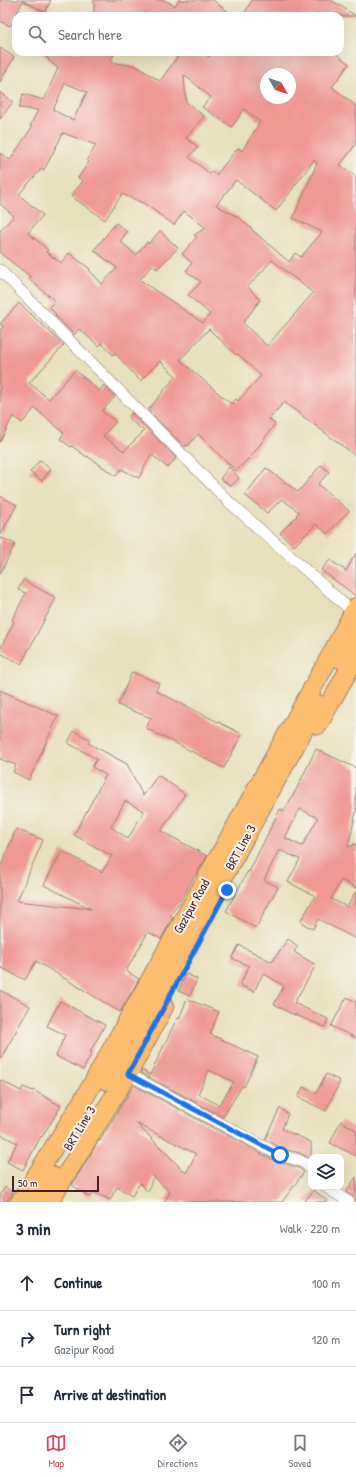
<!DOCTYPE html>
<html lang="en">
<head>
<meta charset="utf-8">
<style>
	body { margin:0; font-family:"Patrick Hand",sans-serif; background:#f2f2f3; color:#1f2937 }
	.controls { position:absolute; right:12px; bottom:12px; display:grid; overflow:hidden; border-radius:8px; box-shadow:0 4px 16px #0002 }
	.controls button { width:36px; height:36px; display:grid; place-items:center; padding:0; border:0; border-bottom:1px solid #e0e1e3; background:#fff; color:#1f2937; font:20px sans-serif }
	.compass { position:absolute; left:260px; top:68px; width:36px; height:36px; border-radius:50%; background:#fff; box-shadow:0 4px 16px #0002; rotate:130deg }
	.scale { position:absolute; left:12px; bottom:10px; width:87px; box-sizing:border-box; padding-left:4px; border:2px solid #4a1f2b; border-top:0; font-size:11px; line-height:14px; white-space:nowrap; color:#4a1f2b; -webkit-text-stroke:3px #f7f3e8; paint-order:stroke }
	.stop { position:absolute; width:12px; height:12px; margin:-9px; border:3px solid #1a73e8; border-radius:50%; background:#fff }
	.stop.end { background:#1a73e8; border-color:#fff; box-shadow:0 1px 4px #0008 }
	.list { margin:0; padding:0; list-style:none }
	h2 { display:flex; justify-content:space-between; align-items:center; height:52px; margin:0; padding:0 16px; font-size:17px }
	h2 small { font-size:13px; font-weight:400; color:#747a83 }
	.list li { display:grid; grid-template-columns:26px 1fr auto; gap:12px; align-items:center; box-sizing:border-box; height:56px; padding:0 16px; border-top:1px solid #e0e1e3 }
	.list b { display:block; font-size:15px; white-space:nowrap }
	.list p { margin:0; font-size:13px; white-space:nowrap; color:#747a83 }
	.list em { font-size:13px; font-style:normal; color:#747a83 }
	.icon { flex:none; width:22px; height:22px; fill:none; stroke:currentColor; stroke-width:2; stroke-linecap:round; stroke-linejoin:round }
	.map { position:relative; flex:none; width:356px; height:1202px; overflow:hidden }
	.search { position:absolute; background:#fff; box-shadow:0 4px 16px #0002; left:12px; right:12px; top:12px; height:44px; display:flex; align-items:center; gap:10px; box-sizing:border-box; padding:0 14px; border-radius:12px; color:#747a83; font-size:15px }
	.sheet { height:220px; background:#fff }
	nav { display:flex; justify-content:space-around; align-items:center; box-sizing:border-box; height:56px; border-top:1px solid #e0e1e3; background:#fff; font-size:11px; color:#747a83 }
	nav a { display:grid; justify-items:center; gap:2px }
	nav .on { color:#d1495b }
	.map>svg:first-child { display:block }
	.building { fill:#ef9894; fill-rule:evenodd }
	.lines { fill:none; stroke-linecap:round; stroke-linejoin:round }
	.minor-casing { stroke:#988074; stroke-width:12 }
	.primary-casing { stroke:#988074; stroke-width:20 }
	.minor { stroke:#fff; stroke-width:11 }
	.primary { stroke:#fcbd6f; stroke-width:18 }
	.route { stroke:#1a73e8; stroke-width:5 }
	.labels { text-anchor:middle; stroke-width:4; stroke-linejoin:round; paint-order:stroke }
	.street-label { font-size:13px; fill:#4a1f2b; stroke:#f7f3e8 }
</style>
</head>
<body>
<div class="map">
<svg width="356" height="1202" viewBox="0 0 356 1202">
	<rect width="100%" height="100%" fill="#f7f3e8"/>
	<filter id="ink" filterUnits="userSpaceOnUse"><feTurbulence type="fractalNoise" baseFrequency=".025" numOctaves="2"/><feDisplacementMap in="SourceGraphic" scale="8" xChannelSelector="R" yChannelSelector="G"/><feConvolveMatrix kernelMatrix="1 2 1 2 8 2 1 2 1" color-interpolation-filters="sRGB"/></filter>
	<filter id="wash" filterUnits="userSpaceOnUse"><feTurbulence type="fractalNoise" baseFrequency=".012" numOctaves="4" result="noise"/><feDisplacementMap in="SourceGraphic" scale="16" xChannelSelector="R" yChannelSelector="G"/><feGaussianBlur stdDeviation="0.9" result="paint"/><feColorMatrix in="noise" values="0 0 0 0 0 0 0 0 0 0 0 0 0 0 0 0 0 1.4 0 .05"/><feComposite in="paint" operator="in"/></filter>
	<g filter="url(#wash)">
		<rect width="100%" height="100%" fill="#e7e0bc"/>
		<g id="blocks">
			<!-- building -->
			<path class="building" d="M0,0H51L45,12L23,1L10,26L0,21Z
				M94,0H164L175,6L179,0H213L233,16H152L144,13L143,16H94Z
				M252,0H331L356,16H243Z
				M0,48L14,57L0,82Z
				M38,52H115L110,62L136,66L160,81L181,52H202L209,57L214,52H334L349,64L332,87L356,106V144L340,165L356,176V456L284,402L269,419L275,424L253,454L236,471L198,434L188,446L186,445L185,447L148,410L176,376L160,361L140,381L115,353L113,355L102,343L99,346L79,329L74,335L55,315L56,314L49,307L55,301L29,279L31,277L0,253V231L14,216L0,204V153L10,160L32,127L30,126L38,110L19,108L23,94L44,100L58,68L48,60L49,59ZM266,74H290V98H266ZM184,75L211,97L202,107L232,127L244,109L260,122L242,151L238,148L216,175L212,171L210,174L189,157L198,147L186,138L204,116L186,102ZM65,83L87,92L73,120L53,110ZM63,133L96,145L87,161L89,162L78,178L83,181L71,196L105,220L122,194L145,204L174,225L184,211L206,228L194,235L197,237L182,254L192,263L186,271L201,282L188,295L210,314L203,323L140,280L152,265L157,269L178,248L160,231L148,244L147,242L136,255L120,241L127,232L116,223L94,250L117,268L102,284L89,270L90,269L69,253L61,263L46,252L48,250L28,233L43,215L19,195L20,193L42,168L44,170ZM314,160L317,163L293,218L322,232L301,257L295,253L289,262L252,230V229L238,217L216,205L236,180L276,211ZM272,260L313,293L267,346L243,323L260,300L248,287ZM209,329L236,355L238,354L261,376L238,401L236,399L231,404L180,360Z
				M0,92L13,102L0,119Z
				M19,303L64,345L29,383L49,399L75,370L99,391L104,385L115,397L102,411L116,422L103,436L124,451L144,431L128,418L132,413L176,458L168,468L151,454L139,478L121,469L116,476L87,456V457L72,446L71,447L60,439L64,433L35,408L22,423L13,416L0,442V331L3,326L0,324Z
				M40,460L51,469L42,481L30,472Z
				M321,465L329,472L318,484L349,511L327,534L316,524L294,546L280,533L297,516L296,515L299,512L282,499L267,513L245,495L266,468L298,492Z
				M229,467L239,478L231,486L220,479Z
				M0,496L17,505L0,535Z
				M0,537L15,544L0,574Z
				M356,553V596L321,570L330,560L346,571Z
				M23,580L56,598L21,664L0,653V649L14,622L12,620L26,593L18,590Z
				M132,672L159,683L156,691L242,734L224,768L146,728L151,718L118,705Z
				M0,690L58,716L29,780L13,772L16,765L0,759Z
				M74,731L90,740L88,743L127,764L143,796L158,775L185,794L161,831L207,856L196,875H195L180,902L170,915L173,917L161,939L148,932L126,971L139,979L120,1012L36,961L25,980L0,967V868L16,829L43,840L17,901L91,909L44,885L62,851L102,872L112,856L74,835L106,775L92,767L97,759L68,743ZM125,801L144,811L128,839L111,827Z
				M316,749L356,768V812L348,847L356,844V888L341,880L331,899L347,907L356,891V939L318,919L313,929L300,922L315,896L288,882L300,859L279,850L264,880L278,887L256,928L226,911L248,871L249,872L280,809L284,811L297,788ZM300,809L318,818L302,846L285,838Z
				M288,939L298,946L294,952L316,965L294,1003L328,1019L325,1027L288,1012L274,1004L284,986L263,973L254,992L240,985L249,966L232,958L239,945L272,962Z
				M186,974L197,979L190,996L178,991Z
				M0,990L30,1006L0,1060Z
				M347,997L356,1002V1038L331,1026Z
				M187,999L219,1012L210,1034L258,1057L244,1087L242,1086L223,1117L141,1073L142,1070L150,1075L177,1018L179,1019ZM209,1070L234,1082L219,1105L198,1094Z
				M60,1001L105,1025L90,1052H92L83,1070L56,1056L65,1035L47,1026Z
				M326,1074L340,1081L326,1111L298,1097L303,1087L316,1094Z
				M0,1080L21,1091L23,1087L33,1091V1090L61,1106L42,1137L41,1136L23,1170L7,1162L17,1143L0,1134Z
				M134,1085L271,1159L299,1168L304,1172L282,1202H164L170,1192L153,1176L148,1192L140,1183L132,1196L117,1187L110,1200L94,1192L89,1197L72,1185L99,1140L100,1141ZM136,1123L196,1154L186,1173Z
				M280,1108L288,1114L282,1129L311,1142V1159L300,1153L281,1148L265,1139Z
				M341,1121L356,1130V1156L330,1143Z
				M356,1177V1202L353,1196L346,1192Z
				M5,1187L13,1192L7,1202H0V1196Z
				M314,1190L328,1202H304Z"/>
		</g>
	</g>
	<g filter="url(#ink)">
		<use href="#blocks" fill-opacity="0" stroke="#988074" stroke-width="1"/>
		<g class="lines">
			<!-- minor casing -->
			<g class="minor-casing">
				<path id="minor" d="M0,270L230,503L353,612
					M128,1074L266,1148C270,1150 275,1153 280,1155C292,1159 305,1159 311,1170
					M326,1187L349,1202"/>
			</g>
			<!-- primary casing -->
			<g class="primary-casing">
				<path id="primary" d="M342,660L356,635
					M318,725L356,657
					M107,1081L191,936L318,704
					M20,1202L86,1095L332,653L356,607
					M34,1202L51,1175
					M49,1202L128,1074L164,1007"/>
			</g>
			<!-- minor -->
			<use href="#minor" class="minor"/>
			<!-- primary -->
			<use href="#primary" class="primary"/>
		</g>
	</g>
	<g class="lines" filter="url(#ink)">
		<!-- route -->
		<path class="route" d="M227,890L128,1074L280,1155"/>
	</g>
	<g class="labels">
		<!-- street labels -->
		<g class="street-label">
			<text transform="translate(240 847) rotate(-61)" y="5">BRT Line 3</text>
			<text transform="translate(191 906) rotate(-61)" y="5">Gazipur Road</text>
			<text transform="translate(79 1128) rotate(-59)" y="5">BRT Line 3</text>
		</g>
	</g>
</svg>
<div class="controls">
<button><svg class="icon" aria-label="layers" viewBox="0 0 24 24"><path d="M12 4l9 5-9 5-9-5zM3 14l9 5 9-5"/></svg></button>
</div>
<svg class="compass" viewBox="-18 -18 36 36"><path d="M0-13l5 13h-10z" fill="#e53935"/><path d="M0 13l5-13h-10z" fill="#747a83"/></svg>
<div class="scale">50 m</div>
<div class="stop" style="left:280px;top:1155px"></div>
<div class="stop end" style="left:227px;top:890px"></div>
<div class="search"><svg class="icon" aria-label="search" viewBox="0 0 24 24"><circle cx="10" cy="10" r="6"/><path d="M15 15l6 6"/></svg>Search here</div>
</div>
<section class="sheet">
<h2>3 min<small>Walk · 220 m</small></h2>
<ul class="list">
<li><svg class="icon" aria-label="ahead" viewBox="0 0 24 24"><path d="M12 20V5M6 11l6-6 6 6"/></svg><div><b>Continue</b></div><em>100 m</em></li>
<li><svg class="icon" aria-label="right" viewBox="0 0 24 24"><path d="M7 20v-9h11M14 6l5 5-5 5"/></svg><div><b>Turn right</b><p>Gazipur Road</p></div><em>120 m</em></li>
<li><svg class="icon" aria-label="arrive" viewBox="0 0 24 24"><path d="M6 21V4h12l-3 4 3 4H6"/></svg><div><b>Arrive at destination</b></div></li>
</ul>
</section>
<nav>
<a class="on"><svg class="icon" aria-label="map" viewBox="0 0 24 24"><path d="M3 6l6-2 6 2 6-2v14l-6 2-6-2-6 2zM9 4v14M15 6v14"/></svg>Map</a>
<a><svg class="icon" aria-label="directions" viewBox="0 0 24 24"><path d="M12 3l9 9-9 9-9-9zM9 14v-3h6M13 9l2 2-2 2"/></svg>Directions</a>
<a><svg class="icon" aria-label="saved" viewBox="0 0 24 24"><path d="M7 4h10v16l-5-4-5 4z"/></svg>Saved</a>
</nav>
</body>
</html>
